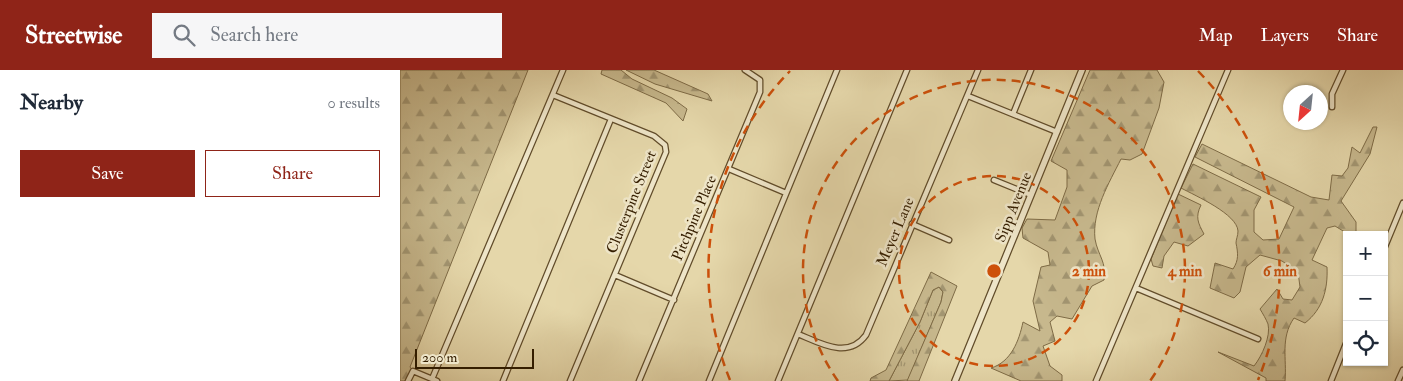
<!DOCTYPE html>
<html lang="en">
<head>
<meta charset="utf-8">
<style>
	body { margin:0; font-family:"IM FELL Double Pica",serif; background:#f6f6f7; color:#1f2937 }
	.controls { position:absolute; right:15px; bottom:15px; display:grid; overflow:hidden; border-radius:0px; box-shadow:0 1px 4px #0004 }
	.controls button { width:45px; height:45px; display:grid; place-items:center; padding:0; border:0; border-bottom:1px solid #e0e1e3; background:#fff; color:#1f2937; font:25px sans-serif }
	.compass { position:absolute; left:883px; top:15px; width:45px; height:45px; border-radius:50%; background:#fff; box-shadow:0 1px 4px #0004; rotate:207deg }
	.scale { position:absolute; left:15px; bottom:12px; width:119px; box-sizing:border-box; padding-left:5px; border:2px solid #351e00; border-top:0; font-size:14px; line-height:18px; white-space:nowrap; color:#351e00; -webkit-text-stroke:4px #eee5c8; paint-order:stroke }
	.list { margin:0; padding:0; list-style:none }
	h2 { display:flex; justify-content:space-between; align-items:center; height:65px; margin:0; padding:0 20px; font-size:21px }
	h2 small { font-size:16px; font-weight:400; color:#747a83 }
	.actions { display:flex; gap:10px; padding:15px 20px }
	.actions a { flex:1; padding:11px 0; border:1px solid #8f2418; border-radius:0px; text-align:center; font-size:18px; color:#8f2418 }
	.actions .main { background:#8f2418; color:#fff }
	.icon { flex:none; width:28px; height:28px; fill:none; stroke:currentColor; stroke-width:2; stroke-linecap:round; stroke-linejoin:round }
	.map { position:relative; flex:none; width:1003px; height:311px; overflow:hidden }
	header { display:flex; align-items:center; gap:30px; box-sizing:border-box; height:70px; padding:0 25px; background:#8f2418; color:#fff }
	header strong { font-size:24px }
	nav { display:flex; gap:28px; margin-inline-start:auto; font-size:18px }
	.search { width:350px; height:45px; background:#f6f6f7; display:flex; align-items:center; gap:12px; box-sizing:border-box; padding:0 18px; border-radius:0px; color:#747a83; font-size:19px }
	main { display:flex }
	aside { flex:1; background:#fff }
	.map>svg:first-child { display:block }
	.grass { fill:url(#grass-tufts); stroke:#7e6b46 }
	.forest { fill:url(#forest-firs); stroke:#7e6b46 }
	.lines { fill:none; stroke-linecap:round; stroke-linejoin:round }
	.minor-casing { stroke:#614c2a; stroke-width:7 }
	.tertiary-casing { stroke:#614c2a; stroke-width:8 }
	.minor { stroke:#eee5c8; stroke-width:4.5 }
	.tertiary { stroke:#eee5c8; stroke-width:5.5 }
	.ring { fill:none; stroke:#cd500a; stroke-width:2.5; stroke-dasharray:9 6 }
	.labels { text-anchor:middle; stroke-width:5; stroke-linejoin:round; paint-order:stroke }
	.street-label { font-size:15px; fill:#351e00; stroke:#eee5c8 }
	.centre { fill:#cd500a; stroke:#eee5c8; stroke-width:2.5 }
	.ring-label { font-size:15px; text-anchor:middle; font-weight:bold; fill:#cd500a; stroke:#eee5c8; stroke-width:5; stroke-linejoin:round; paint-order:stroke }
</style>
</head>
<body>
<header>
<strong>Streetwise</strong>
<div class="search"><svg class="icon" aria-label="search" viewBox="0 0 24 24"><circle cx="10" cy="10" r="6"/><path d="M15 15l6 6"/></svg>Search here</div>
<nav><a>Map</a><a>Layers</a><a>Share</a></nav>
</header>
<main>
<aside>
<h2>Nearby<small>0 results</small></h2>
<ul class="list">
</ul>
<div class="actions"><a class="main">Save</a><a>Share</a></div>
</aside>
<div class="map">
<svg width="1003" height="311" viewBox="0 0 1003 311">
	<defs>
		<pattern id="grass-tufts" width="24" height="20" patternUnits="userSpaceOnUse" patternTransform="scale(1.25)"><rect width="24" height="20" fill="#c7b88d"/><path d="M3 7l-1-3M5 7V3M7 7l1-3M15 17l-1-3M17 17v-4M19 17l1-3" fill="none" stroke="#a29571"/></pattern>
		<pattern id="forest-firs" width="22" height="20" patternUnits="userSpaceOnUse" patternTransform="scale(1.25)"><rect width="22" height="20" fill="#c7b88d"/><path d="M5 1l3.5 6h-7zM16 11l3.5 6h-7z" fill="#a29571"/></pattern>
	</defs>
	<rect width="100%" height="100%" fill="#e5d7aa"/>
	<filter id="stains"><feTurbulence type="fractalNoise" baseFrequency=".004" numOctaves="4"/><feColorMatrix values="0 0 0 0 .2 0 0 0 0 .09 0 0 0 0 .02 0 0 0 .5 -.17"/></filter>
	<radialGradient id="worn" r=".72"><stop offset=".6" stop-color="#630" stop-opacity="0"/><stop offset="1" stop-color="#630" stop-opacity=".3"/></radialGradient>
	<!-- grass -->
	<path class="grass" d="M539,217L543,222L541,232L508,310L489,311L520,252L533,220Z"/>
	<!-- forest -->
	<path class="forest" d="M0,0H128L10,297L13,301L8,311H0Z
		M202,0H221L232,9L272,28L287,39L283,51L266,33L201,4Z
		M226,0H254L308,24L312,31L255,14Z
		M690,0H757L764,12L759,38L742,84L730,90L721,89C709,113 692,141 695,169C698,186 707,192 704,210L692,216L672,249L657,246L650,252L655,271L643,276L650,296L662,305V311H621L591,298C611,292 619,271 623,252L640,261L633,231L641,197L650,195L648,182L623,168L622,158L627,149L655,150L667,117V100L651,91Z
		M973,57H977L970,84L941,131L956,152V165L948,164L935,156L927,158L912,190L927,197C928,219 923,239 905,253L894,248C880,268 887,289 885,311H866V308L818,282L854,296C862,286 871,266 868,254C866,249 863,244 860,239L877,219L883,229L892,230L900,217L898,202L882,191L860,185L846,197L840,222L834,228L810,218L815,193L833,199C839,190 838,183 836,173C836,169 838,166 838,161C837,144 796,126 781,118L793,94L861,127L854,140V162L863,170L879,169L894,137L795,87L802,74L911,127L929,130L932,105L942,106L948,98L952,77L960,83Z
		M778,124L801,135C795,147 798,153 804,164L788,176L774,172L764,186L762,198L753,196L751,189Z
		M531,202L557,216L519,311H507L541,232L543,222L539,217L533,220L520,252L489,311H470L471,308L486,300Z"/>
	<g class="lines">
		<!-- minor casing -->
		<g class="minor-casing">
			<path id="minor" d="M153,25L254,66L265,75L266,82L170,311
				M568,26L657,62
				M932,37V24L943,0
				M613,44L631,0
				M329,99L386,123
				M594,110L631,125
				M512,154L549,170
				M984,179L1003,133
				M215,205L274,230
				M736,218L858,269
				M398,264C420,273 448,290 466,265L578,0
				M32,309L163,0
				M8,311L13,301L37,311
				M103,311L211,49
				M239,311L360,22V10L345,0
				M309,311L437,0
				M378,311L507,0
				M696,311L828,0
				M931,311L947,271
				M998,311L1003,300"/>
		</g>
		<!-- tertiary casing -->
		<g class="tertiary-casing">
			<path id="tertiary" d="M555,311L682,0"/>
		</g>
		<!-- minor -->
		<use href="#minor" class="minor"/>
		<!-- tertiary -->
		<use href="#tertiary" class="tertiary"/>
	</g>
	<!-- distance rings -->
	<g class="ring">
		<circle cx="594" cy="201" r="95"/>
		<path d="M438 311A191 191 0 1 1 750 311"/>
		<path d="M330 310A286 286 0 0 1 390 1M798 1A286 286 0 0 1 858 310"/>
	</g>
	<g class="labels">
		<!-- street labels -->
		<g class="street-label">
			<text transform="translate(231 132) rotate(-68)" y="5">Clusterpine Street</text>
			<text transform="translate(613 137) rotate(-68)" y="5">Sipp Avenue</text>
			<text transform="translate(294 148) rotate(-67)" y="5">Pitchpine Place</text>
			<text transform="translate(495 162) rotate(-67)" y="5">Meyer Lane</text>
		</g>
	</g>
	<circle cx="594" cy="201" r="8" class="centre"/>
	<g class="ring-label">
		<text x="689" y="206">2 min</text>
		<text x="785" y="206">4 min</text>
		<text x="880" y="206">6 min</text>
	</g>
	<rect width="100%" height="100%" filter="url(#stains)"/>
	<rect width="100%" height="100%" fill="url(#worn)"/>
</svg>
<div class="controls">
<button>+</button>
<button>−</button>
<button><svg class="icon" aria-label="locate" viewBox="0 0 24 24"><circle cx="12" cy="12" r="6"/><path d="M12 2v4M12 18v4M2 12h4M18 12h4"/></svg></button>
</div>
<svg class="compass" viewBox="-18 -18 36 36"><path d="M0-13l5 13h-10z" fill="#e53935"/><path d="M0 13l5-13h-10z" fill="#747a83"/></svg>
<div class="scale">200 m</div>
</div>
</main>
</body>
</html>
